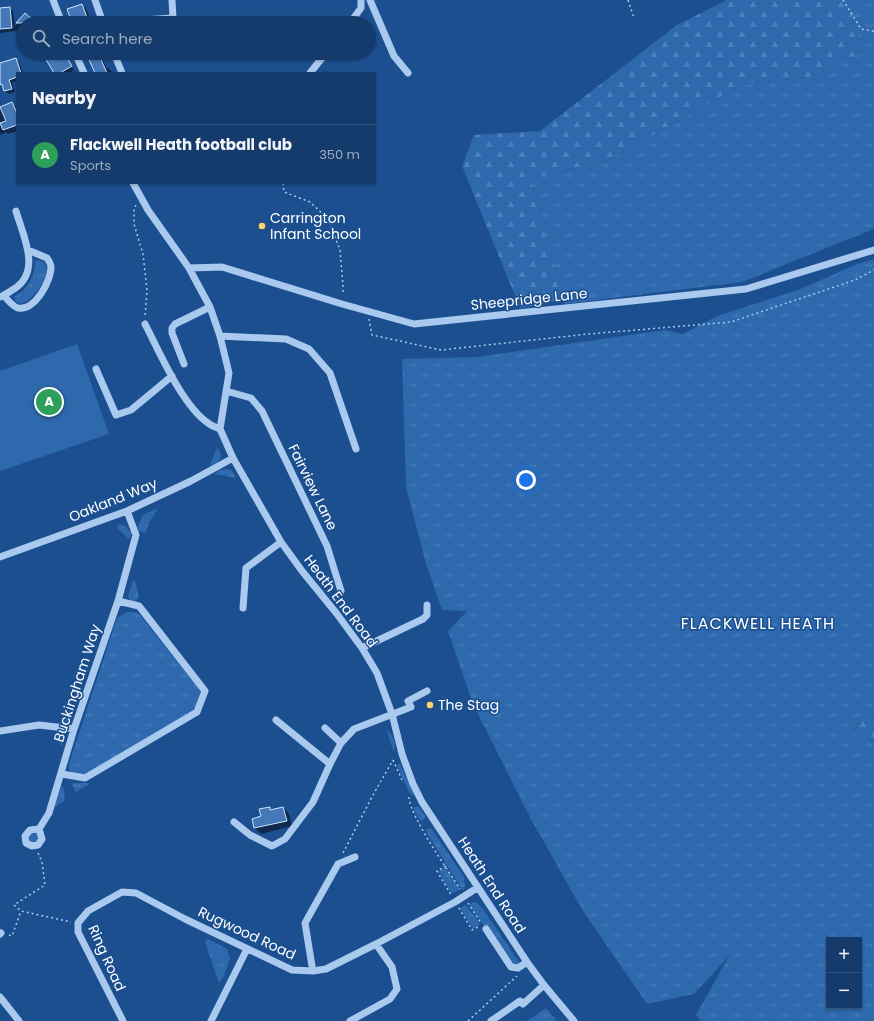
<!DOCTYPE html>
<html lang="en">
<head>
<meta charset="utf-8">
<style>
	body { margin:0; font-family:Poppins,sans-serif; background:#1d4271; color:#f1f3f6 }
	.controls { position:absolute; right:12px; bottom:12px; display:grid; overflow:hidden; border-radius:0px; box-shadow:0 1px 3px #0004 }
	.controls button { width:36px; height:36px; display:grid; place-items:center; padding:0; border:0; border-bottom:1px solid #33557e; background:#143b6b; color:#f1f3f6; font:20px sans-serif }
	.you { position:absolute; left:526px; top:480px; width:14px; height:14px; margin:-10px; border:3px solid #fff; border-radius:50%; background:#1a73e8; box-shadow:0 0 0 6px #1a73e833 }
	.badge { display:grid; place-items:center; width:26px; height:26px; border-radius:50%; background:#8abfa5; color:#fff; font-size:13px; font-weight:700 }
	.pin { position:absolute; translate:-50% -50%; border:2px solid #fff; box-shadow:0 1px 4px #0006 }
	.list { margin:0; padding:0; list-style:none }
	h2 { display:flex; justify-content:space-between; align-items:center; height:52px; margin:0; padding:0 16px; font-size:17px }
	h2 small { font-size:13px; font-weight:400; color:#9dadc1 }
	.list li { display:grid; grid-template-columns:26px 1fr auto; gap:12px; align-items:center; box-sizing:border-box; height:60px; padding:0 16px; border-top:1px solid #33557e }
	.list b { display:block; font-size:15px; white-space:nowrap }
	.list p { margin:0; font-size:13px; white-space:nowrap; color:#9dadc1 }
	.list em { font-size:13px; font-style:normal; color:#9dadc1 }
	.icon { flex:none; width:22px; height:22px; fill:none; stroke:currentColor; stroke-width:2; stroke-linecap:round; stroke-linejoin:round }
	.map { position:relative; flex:none; width:874px; height:1021px; overflow:hidden }
	.search { position:absolute; background:#143b6b; box-shadow:0 1px 3px #0004; left:16px; top:16px; width:360px; height:44px; display:flex; align-items:center; gap:10px; box-sizing:border-box; padding:0 14px; border-radius:22px; color:#9dadc1; font-size:15px }
	.panel { position:absolute; background:#143b6b; box-shadow:0 1px 3px #0004; left:16px; top:72px; width:360px; height:112px; border-radius:0px }
	.map>svg:first-child { display:block }
	.grass { fill:url(#grass-tufts); fill-rule:evenodd }
	.forest { fill:url(#forest-firs) }
	.pitch { fill:#2e69ad }
	.shadow { fill:#0007 }
	.building { fill:#4478b7; stroke:#cfe3fa }
	.lines { fill:none; stroke-linecap:round; stroke-linejoin:round }
	.path { stroke:#a9c9ee; stroke-width:1.5; stroke-dasharray:2 3; stroke-linecap:butt }
	.minor { stroke:#a9c9ee; stroke-width:7 }
	.poi-dot { fill:#ffd166; stroke:#1b4f8f; stroke-width:1.5 }
	.labels { text-anchor:middle; stroke-width:3; stroke-linejoin:round; paint-order:stroke }
	.poi-label { font-size:14px; fill:#fff; stroke:#1b4f8f; text-anchor:start }
	.street-label { font-size:14px; fill:#fff; stroke:#1b4f8f }
	.quarter-label { font-size:16px; letter-spacing:1px; fill:#fff; stroke:#1b4f8f }
</style>
</head>
<body>
<div class="map">
<svg width="874" height="1021" viewBox="0 0 874 1021">
	<defs>
		<pattern id="grass-tufts" width="24" height="20" patternUnits="userSpaceOnUse"><rect width="24" height="20" fill="#2e69ad"/><path d="M3 7l-1-3M5 7V3M7 7l1-3M15 17l-1-3M17 17v-4M19 17l1-3" fill="none" stroke="#4d80b9"/></pattern>
		<pattern id="forest-firs" width="22" height="20" patternUnits="userSpaceOnUse"><rect width="22" height="20" fill="#2e69ad"/><path d="M5 1l3.5 6h-7zM16 11l3.5 6h-7z" fill="#4d80b9"/></pattern>
	</defs>
	<rect width="100%" height="100%" fill="#1b4f8f"/>
	<!-- grass -->
	<path class="grass" d="M857,0H874V229L742,282L565,304L531,179L609,160L743,84L812,77L861,53L852,16Z
		M874,259V720L860,715L854,734L874,740V1021H701L696,1015L729,956L694,994L647,1004L583,911L532,821L473,704L448,631L467,611L442,610L426,564L406,487L402,359L477,357L665,330L683,334L717,316L798,290L857,264ZM829,940H859V1006H829Z
		M40,260C43,262 46,264 47,267C50,276 33,299 25,302C22,304 19,303 16,302L14,297C28,289 35,277 35,261Z
		M217,448L219,449L221,456L219,461L211,466L210,465Z
		M228,469L231,470L236,478L215,474L219,470Z
		M156,509L157,510L149,522L146,533L139,531L137,528L143,515Z
		M119,524L126,527L132,533L129,539L117,528Z
		M133,580L135,581L139,597L133,604L128,597Z
		M127,612H134L140,615L199,689L202,696L199,707L80,778L71,774L69,769V764L117,618Z
		M73,713L69,726H59L60,721Z
		M386,729C393,734 396,744 394,752Z
		M55,734L63,736L65,738L62,746L56,738Z
		M400,764L415,797L409,792L397,765Z
		M71,783C78,784 85,782 89,783L88,785L76,792Z
		M61,785C65,789 65,796 64,801L56,806L55,805Z
		M418,806L425,816L424,820L420,821L413,808Z
		M431,828L464,877L465,886L463,891L425,830Z
		M36,833L39,837L37,843H30L27,836L28,834Z
		M445,867L459,888V890L452,893L450,892L439,872L440,870Z
		M473,902L477,903L483,909L519,962V965L516,966L511,963L492,932L483,925L470,906V904Z
		M466,905L480,924L473,929L461,910V908Z
		M208,939L227,949L230,959L224,976L219,983L205,942Z
		M546,1008L557,1021H527Z"/>
	<!-- forest -->
	<path class="forest" d="M727,0H857L852,16L861,53L812,77L743,84L609,160L531,179L564,300L520,308L462,166L474,135L540,131L677,25Z
		M860,715L874,720V740L854,735Z"/>
	<!-- pitch -->
	<path class="pitch" d="M77,344L109,434L0,471V371Z"/>
	<!-- shadow -->
	<path class="shadow" d="M82,5L87,10L91,23H73Z
		M10,8L13,11L15,26L25,15L34,23H23V30L0,33V9Z
		M201,19L206,23H187L186,20Z
		M42,53L63,54L74,70L69,73H55Z
		M86,53H105L107,57L102,58L107,69L108,68L113,73H97Z
		M15,59L19,62L23,73H17V81L12,83L15,92L9,94L5,91L0,81V64Z
		M12,103L17,108V131L8,134L6,132L0,135V108Z
		M269,808L272,810L283,808L289,814L292,826L261,834L255,828L253,819L262,817Z"/>
	<!-- building -->
	<path class="building" d="M82,4L89,23H72L67,9Z
		M10,7L12,28L0,29V8Z
		M25,13L36,23H16Z
		M42,53H64L72,66L60,73H54Z
		M86,53H98L107,73H95Z
		M16,58L21,73H17V77L9,80L12,89L4,91L2,84L0,85V63Z
		M12,102L17,113V125L3,130L0,123L6,121L0,107Z
		M270,807V810L283,807L287,821L254,828L252,819L261,816L259,809Z"/>
	<g class="lines">
		<!-- path -->
		<path class="path" d="M628,0L634,18
			M843,0L861,29L873,31L874,33
			M283,183L284,192L310,202L328,219L340,250L343,285V295
			M136,205L134,209V224L143,254L147,290L145,317
			M369,319L372,335L441,350L588,334L731,322L855,280L874,270
			M342,599L344,609
			M393,760L402,780
			M409,797C410,817 448,870 460,889
			M38,853L42,862L45,885L14,905L21,911L71,922
			M343,853L373,795L393,760
			M446,866L437,871L451,895
			M468,903L481,923
			M459,908L472,930L478,927
			M9,935L12,936L21,911
			M468,1021L517,976"/>
		<!-- minor -->
		<path class="minor" d="M53,0L62,23
			M95,0L103,23
			M370,0L394,56L408,73
			M131,23L142,20L173,18L172,0
			M350,23L361,8V0
			M75,53L84,73
			M114,53L122,73
			M310,73L326,53
			M133,183L148,210L189,268L210,307L220,336L229,373L220,429L233,458L281,542L302,571L337,614L362,648L377,673L392,714L402,754L413,784L422,802L527,962L544,985L574,1021
			M189,268L222,267L342,304L414,324L746,289L874,250
			M4,296C8,300 13,307 18,308C35,311 51,281 51,267C51,264 49,261 47,258L28,250
			M0,297C5,295 9,292 14,289C42,271 23,236 16,211
			M145,324C160,353 182,405 208,423C211,426 216,427 220,429
			M220,336L286,339L309,349L330,373L356,449
			M184,364L172,333V328L175,324L210,307
			M96,369L116,415L131,410L172,376
			M226,391L251,398L262,411L327,546L341,591
			M0,557L127,511L191,481L233,458
			M243,608L246,568L281,542
			M362,648L423,619L427,615V605
			M276,720L330,764
			M325,728L341,743
			M0,731L39,725L74,729
			M62,774L85,778L197,712L205,691L139,606L118,601
			M234,822L250,835L272,846L285,839L313,802L330,764L341,743L354,729L411,707L408,701L427,691
			M39,829L30,830L25,836L26,843L32,846L38,845L42,839L39,829L49,813L74,729L118,601L136,535L127,511
			M486,929L511,967L518,968L527,962
			M0,934L1,933
			M312,966L305,923L338,864L355,857
			M0,997L19,1021
			M123,1021L78,932V923L88,911L122,892L136,893L185,919L292,970L313,971L326,969L376,944L455,902L477,888
			M211,1021L247,949
			M350,1021L390,999L397,989L392,967L376,944
			M491,1021L520,1001L523,1004L544,985"/>
	</g>
	<!-- markers -->
	<g class="poi-dot">
		<circle cx="262" cy="226" r="4"/>
		<circle cx="430" cy="705" r="4"/>
	</g>
	<g class="labels">
		<!-- poi labels -->
		<g class="poi-label">
			<text x="270" y="223">Carrington<tspan x="270" dy="16">Infant School</tspan></text>
			<text x="438" y="710">The Stag</text>
		</g>
		<!-- street labels -->
		<g class="street-label">
			<text transform="translate(529 299) rotate(-6)" y="5">Sheepridge Lane</text>
			<text transform="translate(313 487) rotate(64)" y="5">Fairview Lane</text>
			<text transform="translate(113 500) rotate(-22)" y="5">Oakland Way</text>
			<text transform="translate(341 601) rotate(53)" y="5">Heath End Road</text>
			<text transform="translate(77 683) rotate(-72)" y="5">Buckingham Way</text>
			<text transform="translate(492 885) rotate(57)" y="5">Heath End Road</text>
			<text transform="translate(247 933) rotate(25)" y="5">Rugwood Road</text>
			<text transform="translate(107 958) rotate(66)" y="5">Ring Road</text>
		</g>
		<!-- quarter labels -->
		<g class="quarter-label">
			<text x="758" y="629">FLACKWELL HEATH</text>
		</g>
	</g>
</svg>
<div class="controls">
<button>+</button>
<button>−</button>
</div>
<div class="you"></div>
<div class="pin badge" style="left:49px;top:402px;background:#2e9e5b">A</div>
<div class="search"><svg class="icon" aria-label="search" viewBox="0 0 24 24"><circle cx="10" cy="10" r="6"/><path d="M15 15l6 6"/></svg>Search here</div>
<section class="panel">
<h2>Nearby<small></small></h2>
<ul class="list">
<li><span class="badge" style="background:#2e9e5b">A</span><div><b>Flackwell Heath football club</b><p>Sports</p></div><em>350 m</em></li>
</ul>
</section>
</div>
</body>
</html>
